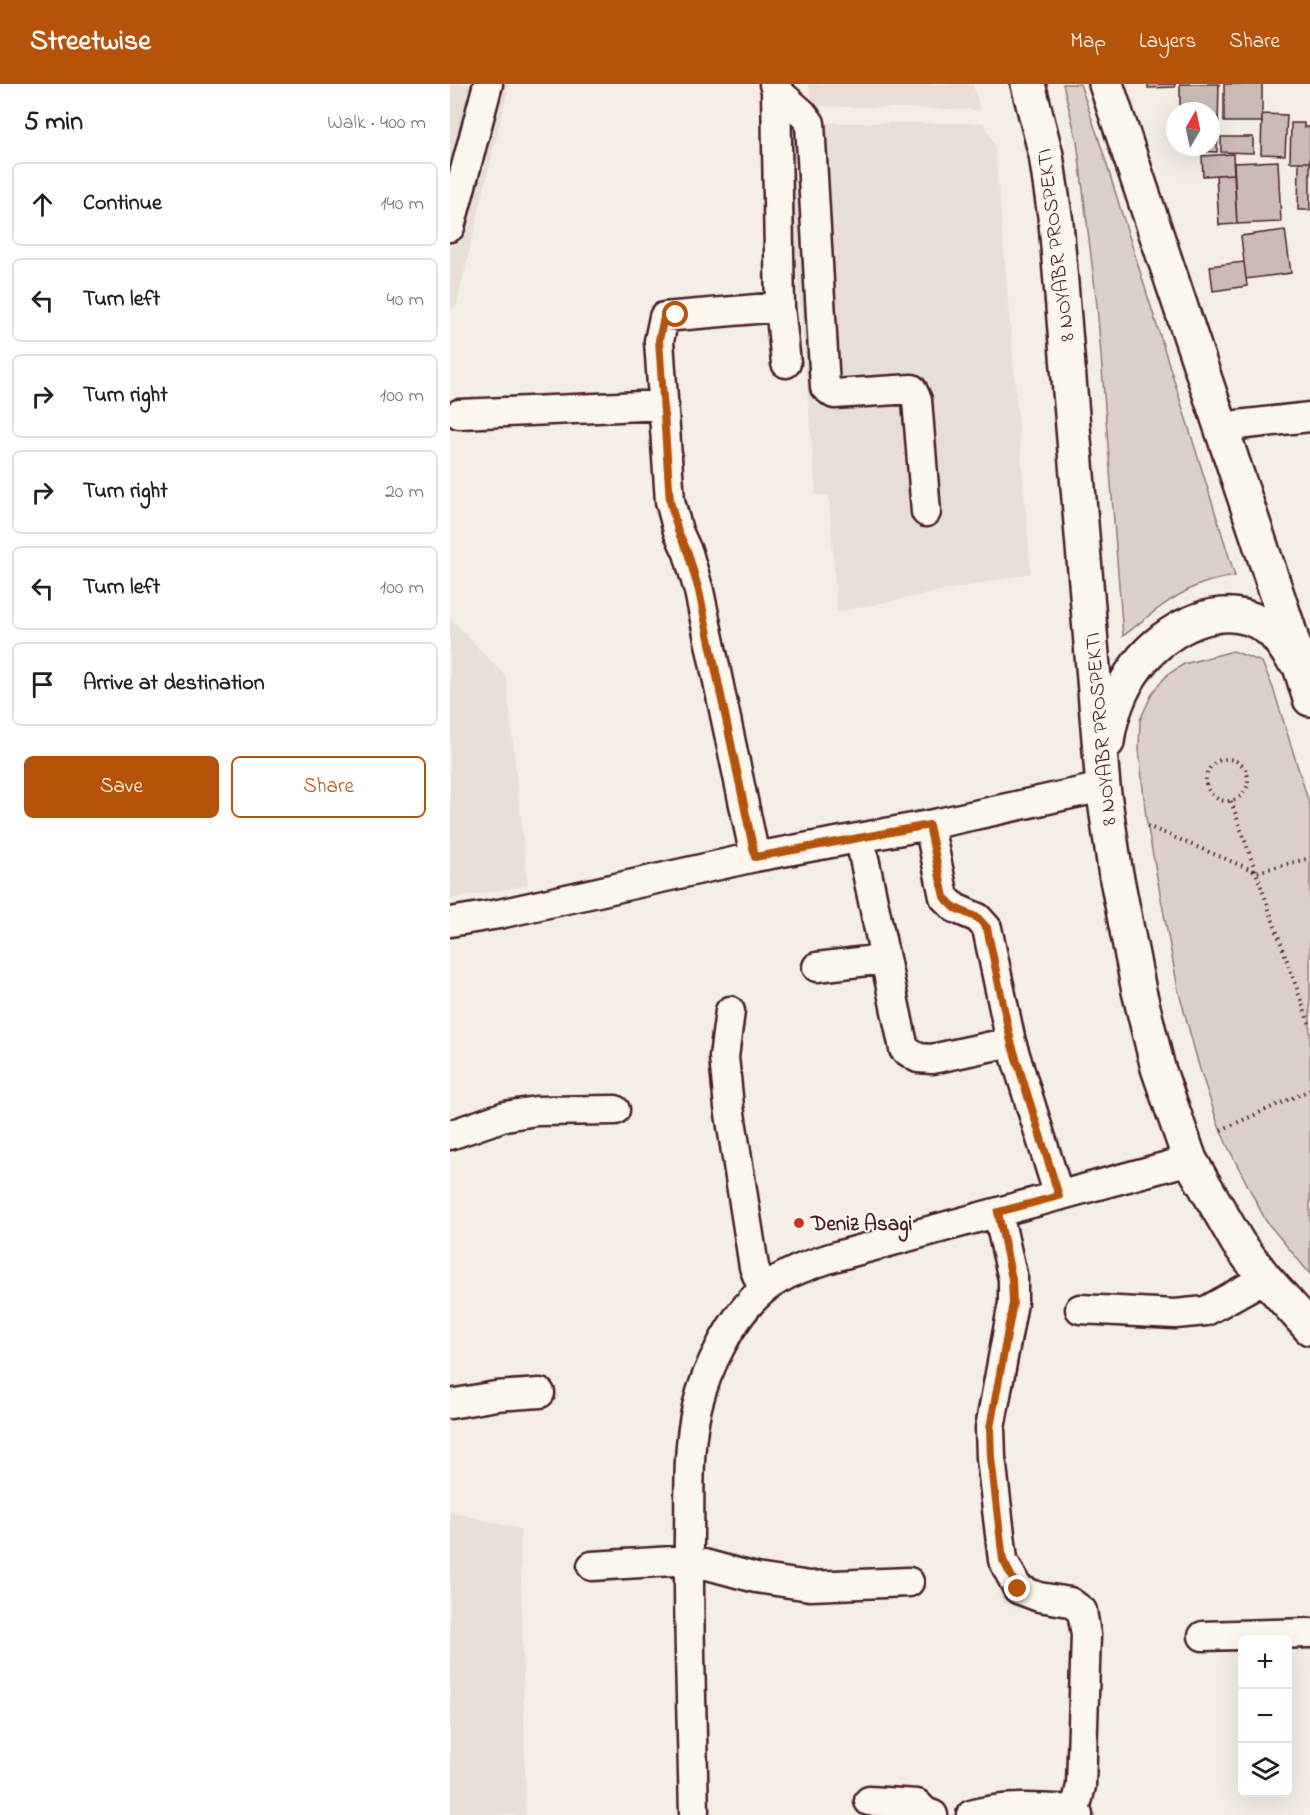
<!DOCTYPE html>
<html lang="en">
<head>
<meta charset="utf-8">
<style>
	body { margin:0; font-family:"Indie Flower",sans-serif; background:#f2f2f2; color:#202124 }
	.controls { position:absolute; right:18px; bottom:18px; display:grid; overflow:hidden; border-radius:9px; box-shadow:0 6px 24px #0002 }
	.controls button { width:54px; height:54px; display:grid; place-items:center; padding:0; border:0; border-bottom:2px solid #e0e0e0; background:#fff; color:#202124; font:30px sans-serif }
	.compass { position:absolute; left:716px; top:18px; width:54px; height:54px; border-radius:50%; background:#fff; box-shadow:0 6px 24px #0002; rotate:9deg }
	.stop { position:absolute; width:18px; height:18px; margin:-14px; border:4px solid #b45309; border-radius:50%; background:#fff }
	.stop.end { background:#b45309; border-color:#fff; box-shadow:0 2px 6px #0008 }
	.list { margin:0; padding:0; list-style:none }
	h2 { display:flex; justify-content:space-between; align-items:center; height:78px; margin:0; padding:0 24px; font-size:26px }
	h2 small { font-size:20px; font-weight:400; color:#757577 }
	.list li { display:grid; grid-template-columns:39px 1fr auto; gap:18px; align-items:center; box-sizing:border-box; height:84px; margin:0 12px 12px; padding:0 12px; border:2px solid #e0e0e0; border-radius:9px }
	.list b { display:block; font-size:22px; white-space:nowrap }
	.list em { font-size:20px; font-style:normal; color:#757577 }
	.actions { display:flex; gap:12px; padding:18px 24px }
	.actions a { flex:1; padding:14px 0; border:2px solid #b45309; border-radius:9px; text-align:center; font-size:21px; color:#b45309 }
	.actions .main { background:#b45309; color:#fff }
	.icon { flex:none; width:33px; height:33px; fill:none; stroke:currentColor; stroke-width:2; stroke-linecap:round; stroke-linejoin:round }
	.map { position:relative; flex:none; width:860px; height:1731px; overflow:hidden }
	header { display:flex; align-items:center; gap:36px; box-sizing:border-box; height:84px; padding:0 30px; background:#b45309; color:#fff }
	header strong { font-size:28px }
	nav { display:flex; gap:33px; margin-inline-start:auto; font-size:21px }
	main { display:flex }
	aside { flex:1; background:#fff }
	.map>svg:first-child { display:block }
	.built { fill:#e7dfd6 }
	.green { fill:#dbd0c9; stroke:#92787a; stroke-width:1.5 }
	.building { fill:#cabbb6; stroke:#4a1f2b; stroke-width:1.5 }
	.lines { fill:none; stroke-linecap:round; stroke-linejoin:round }
	.minor-casing { stroke:#4a1f2b; stroke-width:33 }
	.highway-casing { stroke:#4a1f2b; stroke-width:38 }
	.path { stroke:#4a1f2b; stroke-width:4; stroke-dasharray:1.5 4.5; stroke-linecap:butt }
	.minor { stroke:#fbf7ec; stroke-width:28 }
	.highway { stroke:#fbf7ec; stroke-width:33 }
	.route { stroke:#b45309; stroke-width:8 }
	.poi-dot { fill:#c8321e; stroke:#fbf7ec; stroke-width:2 }
	.labels { text-anchor:middle; stroke-width:4.5; stroke-linejoin:round; paint-order:stroke }
	.street-label { font-size:21px; fill:#4a1f2b; stroke:#fbf7ec }
	.poi-label { font-size:21px; font-weight:bold; fill:#4a1f2b; stroke:#fbf7ec; text-anchor:start }
</style>
</head>
<body>
<header>
<strong>Streetwise</strong>
<nav><a>Map</a><a>Layers</a><a>Share</a></nav>
</header>
<main>
<aside>
<h2>5 min<small>Walk · 400 m</small></h2>
<ul class="list">
<li><svg class="icon" aria-label="ahead" viewBox="0 0 24 24"><path d="M12 20V5M6 11l6-6 6 6"/></svg><div><b>Continue</b></div><em>140 m</em></li>
<li><svg class="icon" aria-label="left" viewBox="0 0 24 24"><path d="M17 20v-9H6M10 6l-5 5 5 5"/></svg><div><b>Turn left</b></div><em>40 m</em></li>
<li><svg class="icon" aria-label="right" viewBox="0 0 24 24"><path d="M7 20v-9h11M14 6l5 5-5 5"/></svg><div><b>Turn right</b></div><em>100 m</em></li>
<li><svg class="icon" aria-label="right" viewBox="0 0 24 24"><path d="M7 20v-9h11M14 6l5 5-5 5"/></svg><div><b>Turn right</b></div><em>20 m</em></li>
<li><svg class="icon" aria-label="left" viewBox="0 0 24 24"><path d="M17 20v-9H6M10 6l-5 5 5 5"/></svg><div><b>Turn left</b></div><em>100 m</em></li>
<li><svg class="icon" aria-label="arrive" viewBox="0 0 24 24"><path d="M6 21V4h12l-3 4 3 4H6"/></svg><div><b>Arrive at destination</b></div></li>
</ul>
<div class="actions"><a class="main">Save</a><a>Share</a></div>
</aside>
<div class="map">
<svg width="860" height="1731" viewBox="0 0 860 1731">
	<rect width="100%" height="100%" fill="#f4eee4"/>
	<filter id="ink" filterUnits="userSpaceOnUse"><feTurbulence type="fractalNoise" baseFrequency=".0167" numOctaves="2"/><feDisplacementMap in="SourceGraphic" scale="12" xChannelSelector="R" yChannelSelector="G"/><feConvolveMatrix kernelMatrix="1 2 1 2 8 2 1 2 1" color-interpolation-filters="sRGB"/></filter>
	<g filter="url(#ink)">
		<!-- built -->
		<path class="built" d="M0,0H59L6,223L0,225Z
			M358,0H523L530,26L364,22Z
			M360,39H534L545,62L581,489L387,528L379,411H366L335,41Z
			M0,534L56,593L78,801L0,815Z
			M0,1428L70,1445L76,1731H0Z"/>
		<!-- green -->
		<path class="green" d="M613,0H630L649,56L785,492C776,494 766,495 757,498C726,508 699,532 673,552L647,221L627,57Z
			M783,567L812,578L823,604L860,722V1190L816,1137L777,1061L768,1040L749,982L728,905L696,734L689,665L690,636L703,608L717,591L734,580Z"/>
		<!-- building -->
		<path class="building" d="M698,0H725V3L698,4Z
			M730,0H769L768,43H761V27H730Z
			M774,0H812V38H774Z
			M812,30L837,31L835,71L811,70Z
			M841,39H854V43H860V78H840Z
			M761,48L768,49L767,68L748,67V63H761Z
			M771,53H803V69L771,68Z
			M783,70L784,90L753,92L752,72Z
			M828,77L831,138L787,140L784,79Z
			M849,78H860V126H848Z
			M784,90L787,140L769,141L766,91Z
			M835,146L841,189L796,195L791,152Z
			M794,178L797,202L763,207L760,182Z"/>
		<g class="lines">
			<!-- minor casing -->
			<g class="minor-casing">
				<path id="minor" d="M324,0L326,6L330,223L336,279
					M326,6L352,29L360,39L375,303L384,310L462,305L467,316L476,428
					M0,143L38,0
					M9,330L214,321
					M770,343L860,333
					M479,741L494,813L505,824L528,834L537,844L561,958L609,1112
					M410,755L454,965L468,974L482,975L561,958
					M305,773L249,507L238,469L228,447L220,417L209,257L214,233L330,223
					M0,838L49,830L305,773L479,741L653,703
					M367,883L434,875
					M280,927L274,973L279,1023L304,1183L313,1206
					M0,1051L55,1032L86,1027L165,1026
					M548,1129L563,1195V1219L540,1344L541,1374L553,1476L568,1505L589,1513L620,1518L632,1527L636,1551L631,1702L625,1726L628,1731
					M630,1225L725,1230L756,1227L815,1194
					M0,1320L46,1312L90,1309
					M142,1482L239,1476L306,1494L360,1502L459,1498
					M753,1552L860,1549
					M419,1717L467,1720L475,1728L483,1731
					M244,1731C242,1637 238,1543 239,1450C240,1408 237,1364 247,1323C256,1285 282,1232 313,1206C334,1189 361,1180 387,1172L740,1076
					M521,1731C555,1721 590,1724 625,1726"/>
			</g>
			<!-- highway casing -->
			<g class="highway-casing">
				<path id="highway" d="M578,0L596,71L606,139L653,703L665,785L689,907L708,984L740,1076L788,1159L815,1194L860,1244
					M656,0L838,543L860,615
					M657,658C660,632 671,603 687,582C715,544 776,511 819,545C828,552 835,564 842,574"/>
			</g>
			<!-- path -->
			<path class="path" d="M756 696a21 21 0 1 1 42 0a21 21 0 1 1-42 0Z
				M781,717L860,942
				M697,742L807,788L860,774
				M771,1046L860,1006"/>
			<!-- minor -->
			<use href="#minor" class="minor"/>
			<!-- highway -->
			<use href="#highway" class="highway"/>
		</g>
	</g>
	<g class="lines" filter="url(#ink)">
		<!-- route -->
		<path class="route" d="M226,231L214,233L209,256L220,417L228,447L238,469L249,507L305,773L479,741L494,813L505,824L528,834L537,844L561,958L609,1112L548,1128L562,1195L563,1219L540,1344L541,1374L553,1476L568,1505"/>
	</g>
	<!-- markers -->
	<circle class="poi-dot" cx="349" cy="1139" r="6"/>
	<g class="labels">
		<!-- street labels -->
		<g class="street-label">
			<text transform="translate(605 161) rotate(-97)" y="7">8 NOYABR PROSPEKTI</text>
			<text transform="translate(650 645) rotate(-95)" y="7">8 NOYABR PROSPEKTI</text>
		</g>
		<!-- poi labels -->
		<g class="poi-label">
			<text x="361" y="1146">Deniz Asagi</text>
		</g>
	</g>
</svg>
<div class="controls">
<button>+</button>
<button>−</button>
<button><svg class="icon" aria-label="layers" viewBox="0 0 24 24"><path d="M12 4l9 5-9 5-9-5zM3 14l9 5 9-5"/></svg></button>
</div>
<svg class="compass" viewBox="-18 -18 36 36"><path d="M0-13l5 13h-10z" fill="#e53935"/><path d="M0 13l5-13h-10z" fill="#757577"/></svg>
<div class="stop" style="left:226px;top:231px"></div>
<div class="stop end" style="left:568px;top:1505px"></div>
</div>
</main>
</body>
</html>
